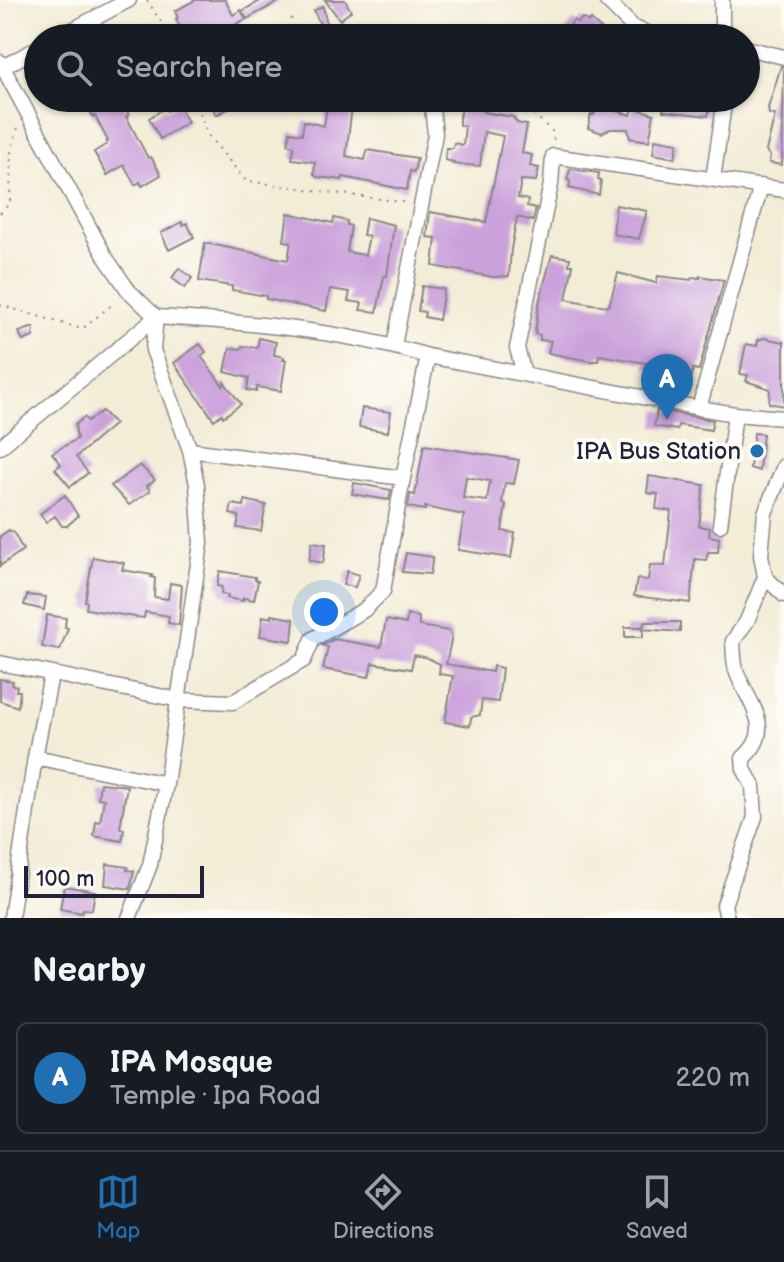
<!DOCTYPE html>
<html lang="en">
<head>
<meta charset="utf-8">
<style>
	body { margin:0; font-family:"Balsamiq Sans",sans-serif; background:#242831; color:#f1f3f6 }
	.scale { position:absolute; left:24px; bottom:20px; width:180px; box-sizing:border-box; padding-left:8px; border:4px solid #22223b; border-top:0; font-size:22px; line-height:28px; white-space:nowrap; color:#22223b; -webkit-text-stroke:6px #fdfcf7; paint-order:stroke }
	.you { position:absolute; left:324px; top:612px; width:28px; height:28px; margin:-20px; border:6px solid #fff; border-radius:50%; background:#1a73e8; box-shadow:0 0 0 12px #1a73e833 }
	.badge { display:grid; place-items:center; width:52px; height:52px; border-radius:50%; background:#1f6fb2; color:#fff; font-size:26px; font-weight:700 }
	.pin { position:absolute; translate:-50% -66px; filter:drop-shadow(0 2px 4px #0008) }
	.pin::after { content:''; position:absolute; top:42px; width:28px; height:24px; background:inherit; clip-path:polygon(0 0,100% 0,50% 100%) }
	.list { margin:0; padding:0; list-style:none }
	h2 { display:flex; justify-content:space-between; align-items:center; height:104px; margin:0; padding:0 32px; font-size:34px }
	h2 small { font-size:26px; font-weight:400; color:#9ea1a6 }
	.list li { display:grid; grid-template-columns:52px 1fr auto; gap:24px; align-items:center; box-sizing:border-box; height:112px; margin:0 16px 16px; padding:0 16px; border:2px solid #363941; border-radius:12px }
	.list b { display:block; font-size:30px; white-space:nowrap }
	.list p { margin:0; font-size:26px; white-space:nowrap; color:#9ea1a6 }
	.list em { font-size:26px; font-style:normal; color:#9ea1a6 }
	.icon { flex:none; width:44px; height:44px; fill:none; stroke:currentColor; stroke-width:2; stroke-linecap:round; stroke-linejoin:round }
	.map { position:relative; flex:none; width:784px; height:918px; overflow:hidden }
	.search { position:absolute; background:#171b24; box-shadow:0 2px 6px #0004; left:24px; right:24px; top:24px; height:88px; display:flex; align-items:center; gap:20px; box-sizing:border-box; padding:0 28px; border-radius:44px; color:#9ea1a6; font-size:30px }
	.sheet { height:232px; background:#171b24 }
	nav { display:flex; justify-content:space-around; align-items:center; box-sizing:border-box; height:112px; border-top:2px solid #363941; background:#171b24; font-size:22px; color:#9ea1a6 }
	nav a { display:grid; justify-items:center; gap:4px }
	nav .on { color:#1f6fb2 }
	.map>svg:first-child { display:block }
	.building { fill:#cca2dc; fill-rule:evenodd }
	.lines { fill:none; stroke-linecap:round; stroke-linejoin:round }
	.street-casing { stroke:#8a8788; stroke-width:17 }
	.path { stroke:#8a8788; stroke-width:2; stroke-dasharray:2 6; stroke-linecap:butt }
	.street { stroke:#fff; stroke-width:14 }
	.poi-dot { fill:#1f6fb2; stroke:#fdfcf7; stroke-width:3 }
	.labels { text-anchor:middle; stroke-width:8; stroke-linejoin:round; paint-order:stroke }
	.poi-label { font-size:24px; fill:#22223b; stroke:#fdfcf7; text-anchor:end }
</style>
</head>
<body>
<div class="map">
<svg width="784" height="918" viewBox="0 0 784 918">
	<rect width="100%" height="100%" fill="#fdfcf7"/>
	<filter id="ink" filterUnits="userSpaceOnUse"><feTurbulence type="fractalNoise" baseFrequency=".0125" numOctaves="2"/><feDisplacementMap in="SourceGraphic" scale="16" xChannelSelector="R" yChannelSelector="G"/><feConvolveMatrix kernelMatrix="1 2 1 2 8 2 1 2 1" color-interpolation-filters="sRGB"/></filter>
	<filter id="wash" filterUnits="userSpaceOnUse"><feTurbulence type="fractalNoise" baseFrequency=".006" numOctaves="4" result="noise"/><feDisplacementMap in="SourceGraphic" scale="32" xChannelSelector="R" yChannelSelector="G"/><feGaussianBlur stdDeviation="1.8" result="paint"/><feColorMatrix in="noise" values="0 0 0 0 0 0 0 0 0 0 0 0 0 0 0 0 0 1.4 0 .05"/><feComposite in="paint" operator="in"/></filter>
	<g filter="url(#wash)">
		<rect width="100%" height="100%" fill="#f3ecd6"/>
		<g id="blocks">
			<!-- building -->
			<path class="building" d="M195,0H225L233,15L241,10L246,19L214,36L210,25L186,38L176,19L178,18L175,11Z
				M262,0H282L247,19L242,11Z
				M325,0H345L351,11L340,20Z
				M323,6L329,34L325,35L314,11Z
				M582,18L589,22L591,20L611,38H560L574,20L578,23Z
				M145,26L151,38H123Z
				M781,66L784,67L782,165L769,163L770,156L766,151L775,115L769,114L768,108Z
				M84,98H120L129,115L126,116L148,158L151,157L161,175L142,186L140,182L135,185L124,165L107,175L94,152L107,144L106,142L108,141L95,116L93,117Z
				M218,98H248L216,115L210,102Z
				M328,98H353L346,156L365,160L367,150L417,158L414,172L410,171L407,190L343,177L342,180L317,177L314,174L315,162L292,159L294,146L288,144L290,132L302,134L304,121L324,126Z
				M466,98L476,99L482,103L481,108L483,112L513,117L517,123L527,125L522,153L532,155L530,166L539,168L536,181L521,180L518,198L528,200L527,206L536,208L533,221L517,217L511,249L509,276L493,277L433,266L436,238L427,237L430,212L486,222L503,136L484,132L480,166L453,164L454,162L445,160L446,148H453L454,143L463,145L465,126L459,125V118Z
				M666,98H712L708,116L663,111Z
				M178,105L188,122L160,139L149,118L165,108L167,111Z
				M598,106L631,115L633,108L654,114L649,141L630,138L628,129H610L602,133L588,128L591,114L594,115Z
				M655,139L678,143L675,158L653,154Z
				M570,169L599,173L598,180L601,181L599,195L569,188L570,181L567,180Z
				M616,205L647,211L639,239L613,234Z
				M288,213L333,223L334,218L347,221V225L351,226L347,252L365,255L369,236L363,235L366,218L394,225L387,276H384L377,312L360,310L362,303L348,301L350,292L330,289L326,311L266,299V296L232,290V286L199,281L205,243L288,260L291,242L284,241Z
				M182,222L183,225L187,223L194,237L169,250L161,233Z
				M552,255L570,258L569,265H573L566,299L592,304L609,306L618,273L656,283L658,276L691,280L692,277L700,278V276L724,280L699,370L693,369L691,377L645,368L646,363L599,355L598,361H590L548,353L551,341L540,340V335L535,334L539,303Z
				M179,268L192,278L185,288L172,278Z
				M422,286L444,289L439,320L424,317L425,312L418,311Z
				M34,327L33,337L23,341L19,332Z
				M259,338L276,342L274,355L284,357L283,360H286L281,391L257,387L256,392L247,390L249,378L225,372L230,348L241,349L242,346L257,348Z
				M764,338L784,342V406L769,403L770,389L746,381L748,375L740,374L746,344L757,346L758,340Z
				M200,344L206,352L201,356L223,386L224,382L241,404L223,417L222,414L214,420L174,363Z
				M362,408L391,412L388,432L359,427Z
				M657,410L713,420L711,430L678,425L677,430L654,426Z
				M102,411L115,424L76,457L88,473L70,487L55,469L61,464L52,453L77,439L75,425L84,417L88,421Z
				M754,433L763,434L759,471L750,468Z
				M424,445L519,460L514,484L505,483L502,503L506,504L502,531L515,533L511,558L458,550L464,515L425,507V510L408,507L410,494L415,495ZM466,477L490,481L487,501L463,498Z
				M140,465L155,480L147,486L150,491L129,505L111,486Z
				M649,476L704,485L699,526L710,528L709,536L719,538L718,552H708L706,560L695,559L690,603L634,596L637,579L648,580L650,565L665,566L671,511L656,509L658,494L647,493Z
				M354,483L391,490L389,500L352,494Z
				M65,495L78,516L67,526H62L55,516L46,522L40,514Z
				M245,500L266,505L261,531L237,528L239,516L230,514L232,504L244,506Z
				M9,530L14,533L23,550L0,566V536Z
				M312,542L326,544L323,563L309,560Z
				M406,553L433,557L430,574L402,572Z
				M93,557L124,563L122,570L152,575L151,577L155,578L154,597L168,599L170,583L182,585L179,625L168,623L169,616L145,612L144,618L135,617L86,609L87,602L85,601Z
				M220,571L255,577V580L258,581L254,600L243,598V601L227,598L228,595L221,594L222,587L217,586Z
				M347,571L359,575L355,587L343,585Z
				M27,595L46,597L44,610L24,605Z
				M47,615L66,618L65,627L68,628L60,650L42,647Z
				M272,615L294,619L292,641L260,636L263,616L272,618Z
				M407,615L419,617V626L449,631L452,636L446,664L492,672L493,666L502,668L498,702L482,700L480,715L471,717L470,726L445,722L453,676L439,674L440,664L428,658L414,655L411,669L372,663L369,677L323,669L328,647L322,645L334,639L381,647L386,620L406,624Z
				M644,622H680V632L643,629Z
				M625,627H643V637H625Z
				M0,679L13,681L12,685L17,686L16,691H20L18,707L0,701Z
				M100,783L127,786L120,828L124,829L122,841L94,836L96,821L100,822L104,799L98,798Z
				M107,864L128,867L127,870L134,871L130,889L105,885Z
				M64,886L95,891L92,910L83,909L82,913L60,909Z"/>
		</g>
	</g>
	<g filter="url(#ink)">
		<use href="#blocks" fill-opacity="0" stroke="#8a8788" stroke-width="2"/>
		<g class="lines">
			<!-- street casing -->
			<g class="street-casing">
				<path id="street" d="M606,0L634,28L661,38
					M722,0V30L727,38
					M57,38L129,0
					M746,48L784,57
					M0,62L106,258L128,290L156,317C247,322 340,330 428,356L699,408L735,414L784,418
					M3,67L38,48
					M713,179L725,98
					M394,346L435,134L431,98
					M524,374L517,348L551,184L553,156L784,190
					M699,408L761,186
					M0,447L156,317
					M190,450L403,478L428,356
					M720,525L735,414
					M765,577L784,595
					M0,663L179,700L233,702L304,660L313,639L364,610L383,591L403,478
					M35,757L166,784
					M11,918L35,757L51,675
					M129,918L150,865L166,784L201,543L197,485L190,450L153,350L156,317
					M727,918L724,905L755,817L753,786L744,769L743,758C777,729 748,703 737,673C733,663 734,651 733,641L747,621L765,577L761,555L765,513L784,466"/>
			</g>
			<!-- path -->
			<path class="path" d="M147,0L171,38
				M291,18L299,38
				M195,98L207,134L246,181L409,203
				M516,98L553,132L554,144
				M443,99L451,98
				M0,213L10,203L11,152L18,127
				M0,305L82,329L113,304"/>
			<!-- street -->
			<use href="#street" class="street"/>
		</g>
	</g>
	<!-- markers -->
	<circle class="poi-dot" cx="757" cy="451" r="8"/>
	<g class="labels">
		<!-- poi labels -->
		<g class="poi-label">
			<text x="741" y="459">IPA Bus Station</text>
		</g>
	</g>
</svg>
<div class="scale">100 m</div>
<div class="you"></div>
<div class="pin badge" style="left:667px;top:420px">A</div>
<div class="search"><svg class="icon" aria-label="search" viewBox="0 0 24 24"><circle cx="10" cy="10" r="6"/><path d="M15 15l6 6"/></svg>Search here</div>
</div>
<section class="sheet">
<h2>Nearby<small></small></h2>
<ul class="list">
<li><span class="badge">A</span><div><b>IPA Mosque</b><p>Temple · Ipa Road</p></div><em>220 m</em></li>
</ul>
</section>
<nav>
<a class="on"><svg class="icon" aria-label="map" viewBox="0 0 24 24"><path d="M3 6l6-2 6 2 6-2v14l-6 2-6-2-6 2zM9 4v14M15 6v14"/></svg>Map</a>
<a><svg class="icon" aria-label="directions" viewBox="0 0 24 24"><path d="M12 3l9 9-9 9-9-9zM9 14v-3h6M13 9l2 2-2 2"/></svg>Directions</a>
<a><svg class="icon" aria-label="saved" viewBox="0 0 24 24"><path d="M7 4h10v16l-5-4-5 4z"/></svg>Saved</a>
</nav>
</body>
</html>
